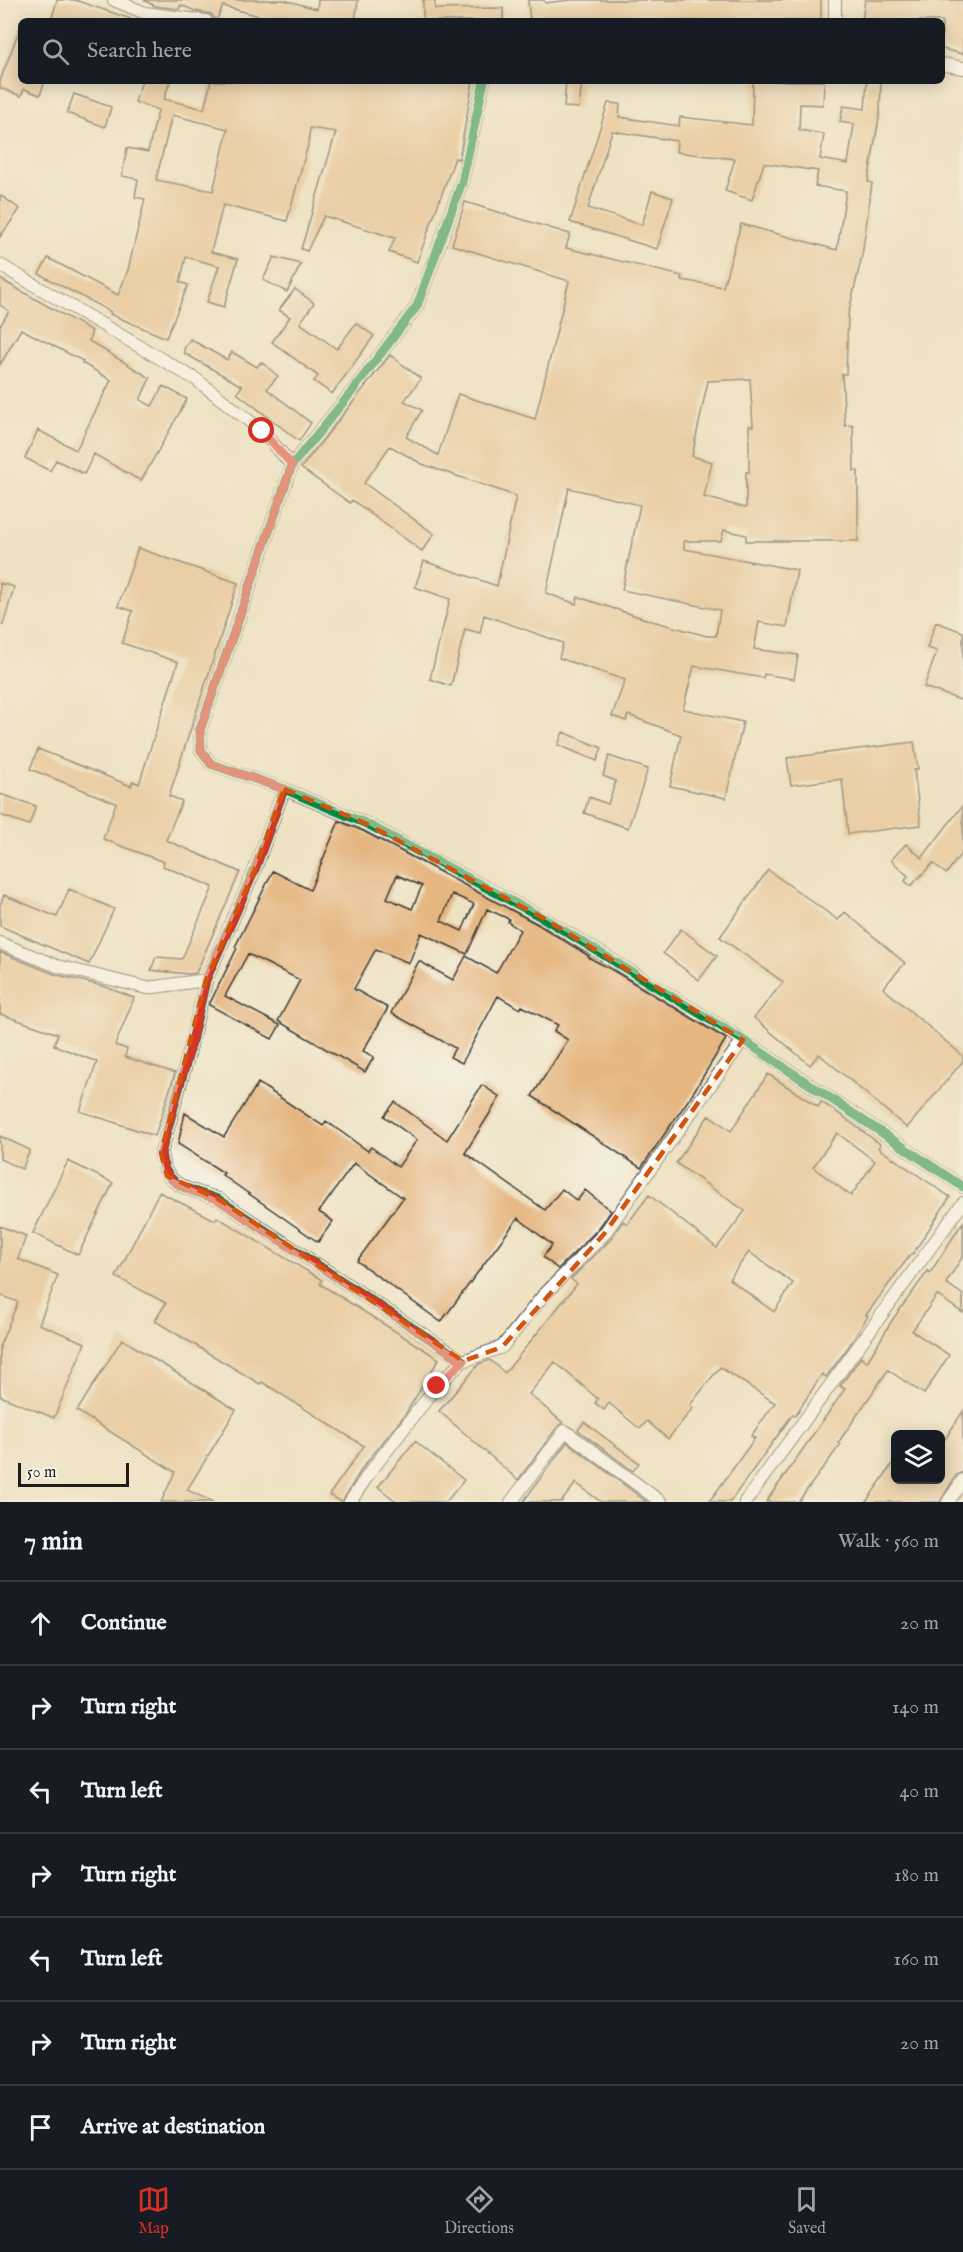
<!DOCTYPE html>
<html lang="en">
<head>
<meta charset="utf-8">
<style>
	body { margin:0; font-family:"IM FELL English",serif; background:#20242c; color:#f1f3f6 }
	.controls { position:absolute; right:18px; bottom:18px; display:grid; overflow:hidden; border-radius:9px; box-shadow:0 3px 15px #0003 }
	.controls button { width:54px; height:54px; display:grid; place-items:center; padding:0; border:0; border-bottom:2px solid #363941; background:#171b24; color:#f1f3f6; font:30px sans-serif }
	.scale { position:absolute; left:18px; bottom:15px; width:111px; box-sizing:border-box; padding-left:6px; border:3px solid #1c1c1c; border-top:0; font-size:16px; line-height:21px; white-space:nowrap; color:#1c1c1c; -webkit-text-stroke:4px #f7f3e8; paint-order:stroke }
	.stop { position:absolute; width:18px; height:18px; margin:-14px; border:4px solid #d93025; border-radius:50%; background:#fff }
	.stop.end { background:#d93025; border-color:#fff; box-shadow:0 2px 6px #0008 }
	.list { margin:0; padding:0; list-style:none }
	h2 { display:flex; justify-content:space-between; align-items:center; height:78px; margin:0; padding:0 24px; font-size:26px }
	h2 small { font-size:20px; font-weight:400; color:#9ea1a6 }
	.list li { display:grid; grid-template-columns:39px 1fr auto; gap:18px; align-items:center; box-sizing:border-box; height:84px; padding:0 24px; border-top:2px solid #363941 }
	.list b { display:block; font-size:22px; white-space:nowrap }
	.list em { font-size:20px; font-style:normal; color:#9ea1a6 }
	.icon { flex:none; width:33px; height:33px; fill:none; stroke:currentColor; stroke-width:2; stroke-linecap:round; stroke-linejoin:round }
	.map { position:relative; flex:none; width:963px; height:1502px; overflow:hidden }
	.search { position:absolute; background:#171b24; box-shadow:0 3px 15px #0003; left:18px; right:18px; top:18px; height:66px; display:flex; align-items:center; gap:15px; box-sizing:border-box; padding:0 21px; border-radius:9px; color:#9ea1a6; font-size:22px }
	.sheet { height:666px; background:#171b24 }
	nav { display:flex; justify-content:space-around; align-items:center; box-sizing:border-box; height:84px; border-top:2px solid #363941; background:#171b24; font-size:16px; color:#9ea1a6 }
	nav a { display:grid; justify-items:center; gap:3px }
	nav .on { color:#d93025 }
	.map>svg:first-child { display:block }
	.building { fill:#e5b680; fill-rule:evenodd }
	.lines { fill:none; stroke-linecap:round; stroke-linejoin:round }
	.street-casing { stroke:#3c3a35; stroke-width:14 }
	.street { stroke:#fff; stroke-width:12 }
	.cycleway-casing { stroke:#f7f3e8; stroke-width:13 }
	.cycleway { stroke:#00873e; stroke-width:9 }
	.route { stroke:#d93025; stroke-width:8 }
	.marked { fill:none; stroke:#d4530e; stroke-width:4.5; stroke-dasharray:12 8; stroke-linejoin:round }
</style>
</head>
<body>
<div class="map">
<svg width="963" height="1502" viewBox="0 0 963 1502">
	<rect width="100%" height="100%" fill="#f7f3e8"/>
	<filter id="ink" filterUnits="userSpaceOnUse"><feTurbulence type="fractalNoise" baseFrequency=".0167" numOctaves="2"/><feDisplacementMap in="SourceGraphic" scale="12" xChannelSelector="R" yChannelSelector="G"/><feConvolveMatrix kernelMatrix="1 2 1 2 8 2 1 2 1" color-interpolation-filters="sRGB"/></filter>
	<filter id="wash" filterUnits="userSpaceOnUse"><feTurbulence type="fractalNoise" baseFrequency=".008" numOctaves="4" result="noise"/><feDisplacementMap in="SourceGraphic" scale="24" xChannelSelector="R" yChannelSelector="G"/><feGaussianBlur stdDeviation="1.35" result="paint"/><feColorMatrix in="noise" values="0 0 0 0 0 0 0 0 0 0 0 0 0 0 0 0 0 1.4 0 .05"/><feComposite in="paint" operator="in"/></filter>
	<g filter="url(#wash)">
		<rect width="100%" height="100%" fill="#eee2c3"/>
		<g id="blocks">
			<!-- building -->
			<path class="building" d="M57,0H75L131,19V21H51Z
				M144,0H284L317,9L318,0H358L355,21H277L223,6L216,21L211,14L195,11L181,5L179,9L155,6Z
				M423,0H435V9L503,8V21H423Z
				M528,0H544L545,3L571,0H821V21H649L598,18L575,21H530Z
				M865,0H963V54L942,49V21H862Z
				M20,28L21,81H45L40,95L24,89L21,96L0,88V81Z
				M142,81H170L164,99L204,109L211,81H473L459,159L455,158L417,262L389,252L395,238L324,216L307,251L301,249L336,132L310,128L308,145L287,221L223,205L211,252L238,259L224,307L207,302L219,266L186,257L180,282L188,285L166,338L110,314L111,312L39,274L48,258L118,295L128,270L145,199L135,197L138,179L122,176L127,148L148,152L158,110L135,102ZM172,115L228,129L213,191L156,180Z
				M566,81H582L579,108L564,107Z
				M753,81H824L823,105L800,104L799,130L824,134L820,159L848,164L854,124L840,122L843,106L865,109L867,81H881L880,112L868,182L872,183L862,256L848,315L846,374H842L845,426L853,425L854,471H858V541H746V535L724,530L721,541H684V549L797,570L787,627L759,622L754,649L798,655L794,679L764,674L763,678L694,666L683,709L743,722L726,798L670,786L681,735L628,715L626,721L612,716L625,680L559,658L563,643L484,615L480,633L465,629L451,686L430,679L450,599L415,587L424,561L497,586L516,496L422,464L390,446L364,483L434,534L422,551L352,500L350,503L301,468L390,355L421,379L404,401L422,410L406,437L438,455L458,394L535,419L569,281L452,245L465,202L570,234L566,248L682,276L681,280L723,287L741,224L837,250L846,191L815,186L818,171L764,163L752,200L725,191L735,159L676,152L677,141L612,131L588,208L642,225L652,191L673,198L657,249L570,222L608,103L620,104L619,117L679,126L680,117L752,125ZM750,379L753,426H749V472H746V508L704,497L712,462L692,456L708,381ZM569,488L640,505L622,590L720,610L716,636H707L652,621L578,597L576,604L546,593Z
				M74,94L111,107L105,127L67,113Z
				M0,195L20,209L0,237Z
				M274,257L301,264L287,292L263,280Z
				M0,279L92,331L89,341L150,378L140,400L152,406L163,386L187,399L141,481L94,454L84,474L56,460L50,471L25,458L38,430L76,450L111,380L82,363L83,361L21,329L0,365V326L9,311L0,305Z
				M295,289L314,303L300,323L337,349L356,323L374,336L332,394L314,381L318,376L272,342L290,317L279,310Z
				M190,339L227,360L232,352L257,367L261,362L278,376L267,389L311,423L299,441L237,393L242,386L184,353V349Z
				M138,548L238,583L169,796L182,801L166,840L240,872L196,973L188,974L151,970L156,957L182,959L213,887L163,866L164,862L103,839L116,803L30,769L38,749L131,786L133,781L139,784L178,662L122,643L133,611L118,606Z
				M0,583L14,587L3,625L0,624Z
				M936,622L963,632V701L924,687L937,651L927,648Z
				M563,732L602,748L597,761L558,745Z
				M914,742L918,769L914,770L921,825L848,834L842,779L791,785L787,758Z
				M609,756L648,769L628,828L584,813L589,797L608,804L616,781L603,776Z
				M0,794L36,806L29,825L0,815Z
				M963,805V851L946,874L933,863L911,886L905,881L908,876L891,860L906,844L922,858Z
				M339,821L363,831L539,925L589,956L588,957L614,971L726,1039L691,1096L641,1168L532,1096L568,1040L554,1031L558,1025L522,1006L520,1009L498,996L462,1063L450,1057L455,1048L391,1013L419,961L453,980L466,956L496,973L520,930L508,922L509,919L487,909L467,954L421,933L409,963L376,949L354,989L388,1008L363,1051L374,1057L365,1072L278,1021L300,980L248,954L225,996L280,1025L272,1039L209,1005L237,948L235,947L273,871L310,890ZM397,875L422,886L412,909L387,898ZM452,894L474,904L462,931L441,921Z
				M768,870L838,920L845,912L905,963L883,988L963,1056V1061L907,1128L819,1054L810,1065L754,1018L783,982L720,937Z
				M69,889L114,909L89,964L0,926V905L4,895L57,917Z
				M681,929L717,956L699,980L663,953Z
				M0,952L54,974L106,987L134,998L115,1045L127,1049L125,1057L175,1073L155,1136L80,1111L97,1062L54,1045L58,1034L0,1014Z
				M768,1074L818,1107L821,1102L839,1114L880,1144L878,1148L950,1197L912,1255L911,1254L866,1315L868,1316L849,1346L826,1377L822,1374L795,1416L793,1414L730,1502H709L755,1438L751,1436L775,1403L720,1367L690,1405L693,1408L668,1439L647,1421L640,1429L609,1403L604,1410L595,1403L598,1399L555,1362L529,1394L563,1423L558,1426L518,1480L439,1411L479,1364L490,1360L505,1373L577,1284L571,1279L610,1240L623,1221L627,1224L649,1195L717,1248L745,1211L676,1163L709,1115L731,1131ZM837,1133L875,1161L851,1196L813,1167ZM749,1252L793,1283L774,1312L729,1279Z
				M258,1083L323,1126L326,1121L368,1151L371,1147L398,1167L417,1140L384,1116L395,1102L447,1140L482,1085L500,1097L465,1153L545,1210L562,1189L577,1201L585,1190L611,1211L598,1229L558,1269L543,1257L552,1245L518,1218L441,1322L357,1261L403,1198L354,1163L319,1212L333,1221L318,1242L222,1175L224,1173L178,1144L185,1113L224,1137Z
				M0,1136L30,1150L22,1169L0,1159Z
				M68,1161L113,1183L78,1255L33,1233Z
				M159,1192L215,1220L217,1217L322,1280L320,1284L439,1359L406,1413L363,1467L342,1502L329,1495L364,1446L262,1382L260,1384L155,1321L166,1303L116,1277Z
				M963,1222V1256L946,1283L963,1295V1313L937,1295L912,1331L949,1355L924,1394L888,1370L838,1443L840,1445L798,1502H766L845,1389L840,1386L861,1357L867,1362L893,1319L928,1271L930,1273Z
				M0,1226L26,1236L18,1259L58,1275L39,1324L85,1343L54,1418L0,1396V1345L18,1302L0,1295Z
				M122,1339L236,1410L187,1490L213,1502H161L175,1472L77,1411Z
				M963,1411V1472L956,1475L940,1502H866L896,1459V1479H940V1447Z
				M584,1422L639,1463L633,1471L578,1430Z
				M415,1441L464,1480L446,1502H397L378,1487Z
				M567,1442L647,1502H601L576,1483L561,1502H523Z"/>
		</g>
	</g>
	<g filter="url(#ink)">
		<use href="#blocks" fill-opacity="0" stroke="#3c3a35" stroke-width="1.5"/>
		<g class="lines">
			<!-- street casing -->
			<g class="street-casing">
				<path id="street" d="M114,0L145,13L206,21
					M835,0V21
					M942,64L963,68
					M484,81L462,182L417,306L350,394L292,465L200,730L201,750L211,764L284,789L367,824L543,918L743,1040L963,1187
					M0,265L197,380L262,431L292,465
					M284,789L255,869L206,980L190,1049L161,1153C164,1188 190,1189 218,1199L463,1361
					M0,943L57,966L147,988L206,980
					M350,1502L370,1472L437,1386L463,1361L502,1347L542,1297L604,1234L743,1040
					M511,1502L565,1431L661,1502
					M745,1502L963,1203
					M948,1502L963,1480"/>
			</g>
			<!-- street -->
			<use href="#street" class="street"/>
			<!-- cycleway casing -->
			<g class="cycleway-casing">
				<path id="cycleway" d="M484,81L462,182L417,306L350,394L292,465L200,730L201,750L211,764L284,789L367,824L543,918L743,1040L963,1187
					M284,789L255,869L206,980L190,1049L161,1153C164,1188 190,1189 218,1199L463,1361"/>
			</g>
			<!-- cycleway -->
			<use href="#cycleway" class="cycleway"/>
		</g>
	</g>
	<g class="lines" filter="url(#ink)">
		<!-- route -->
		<path class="route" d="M262,431L292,465L200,730L201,750L211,764L284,789L255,870L206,980L190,1049L161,1153C164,1188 190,1189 218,1200L463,1361L437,1386"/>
	</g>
	<!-- marked area -->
	<path d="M0 0H963V1502H0ZM284,789L367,824L543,918L743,1040L604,1234L502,1347L463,1361L218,1199L167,1176L161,1153L206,980L255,869Z" fill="#eee2c3" fill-opacity=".55" fill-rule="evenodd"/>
	<path class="marked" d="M284,789L367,824L543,918L743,1040L604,1234L502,1347L463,1361L218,1199L167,1176L161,1153L206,980L255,869Z"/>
</svg>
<div class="controls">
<button><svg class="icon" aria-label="layers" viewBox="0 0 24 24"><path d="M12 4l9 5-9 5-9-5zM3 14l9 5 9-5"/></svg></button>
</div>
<div class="scale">50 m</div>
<div class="stop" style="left:262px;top:431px"></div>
<div class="stop end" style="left:437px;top:1386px"></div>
<div class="search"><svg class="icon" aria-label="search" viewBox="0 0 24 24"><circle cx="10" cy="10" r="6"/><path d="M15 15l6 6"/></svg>Search here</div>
</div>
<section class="sheet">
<h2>7 min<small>Walk · 560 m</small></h2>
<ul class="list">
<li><svg class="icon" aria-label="ahead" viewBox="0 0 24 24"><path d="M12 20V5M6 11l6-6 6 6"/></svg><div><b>Continue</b></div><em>20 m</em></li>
<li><svg class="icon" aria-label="right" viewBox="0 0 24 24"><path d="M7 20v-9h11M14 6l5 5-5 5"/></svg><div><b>Turn right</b></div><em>140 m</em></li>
<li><svg class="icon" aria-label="left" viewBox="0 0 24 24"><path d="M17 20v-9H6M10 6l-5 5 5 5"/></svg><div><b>Turn left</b></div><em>40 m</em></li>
<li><svg class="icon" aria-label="right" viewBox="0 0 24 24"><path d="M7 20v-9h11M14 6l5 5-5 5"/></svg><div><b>Turn right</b></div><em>180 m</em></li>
<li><svg class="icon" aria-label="left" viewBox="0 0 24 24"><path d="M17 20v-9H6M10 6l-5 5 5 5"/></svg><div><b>Turn left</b></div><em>160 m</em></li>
<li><svg class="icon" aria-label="right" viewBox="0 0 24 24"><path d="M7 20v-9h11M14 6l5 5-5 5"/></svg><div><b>Turn right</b></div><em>20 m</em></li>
<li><svg class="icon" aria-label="arrive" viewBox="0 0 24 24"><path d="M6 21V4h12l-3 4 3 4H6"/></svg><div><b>Arrive at destination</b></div></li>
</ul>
</section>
<nav>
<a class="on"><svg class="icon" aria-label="map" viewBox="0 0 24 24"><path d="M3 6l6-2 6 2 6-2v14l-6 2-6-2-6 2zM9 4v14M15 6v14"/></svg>Map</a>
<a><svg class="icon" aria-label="directions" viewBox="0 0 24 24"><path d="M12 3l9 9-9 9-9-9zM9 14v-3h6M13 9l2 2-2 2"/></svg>Directions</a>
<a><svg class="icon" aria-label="saved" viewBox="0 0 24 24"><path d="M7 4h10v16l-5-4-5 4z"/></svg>Saved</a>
</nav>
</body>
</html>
